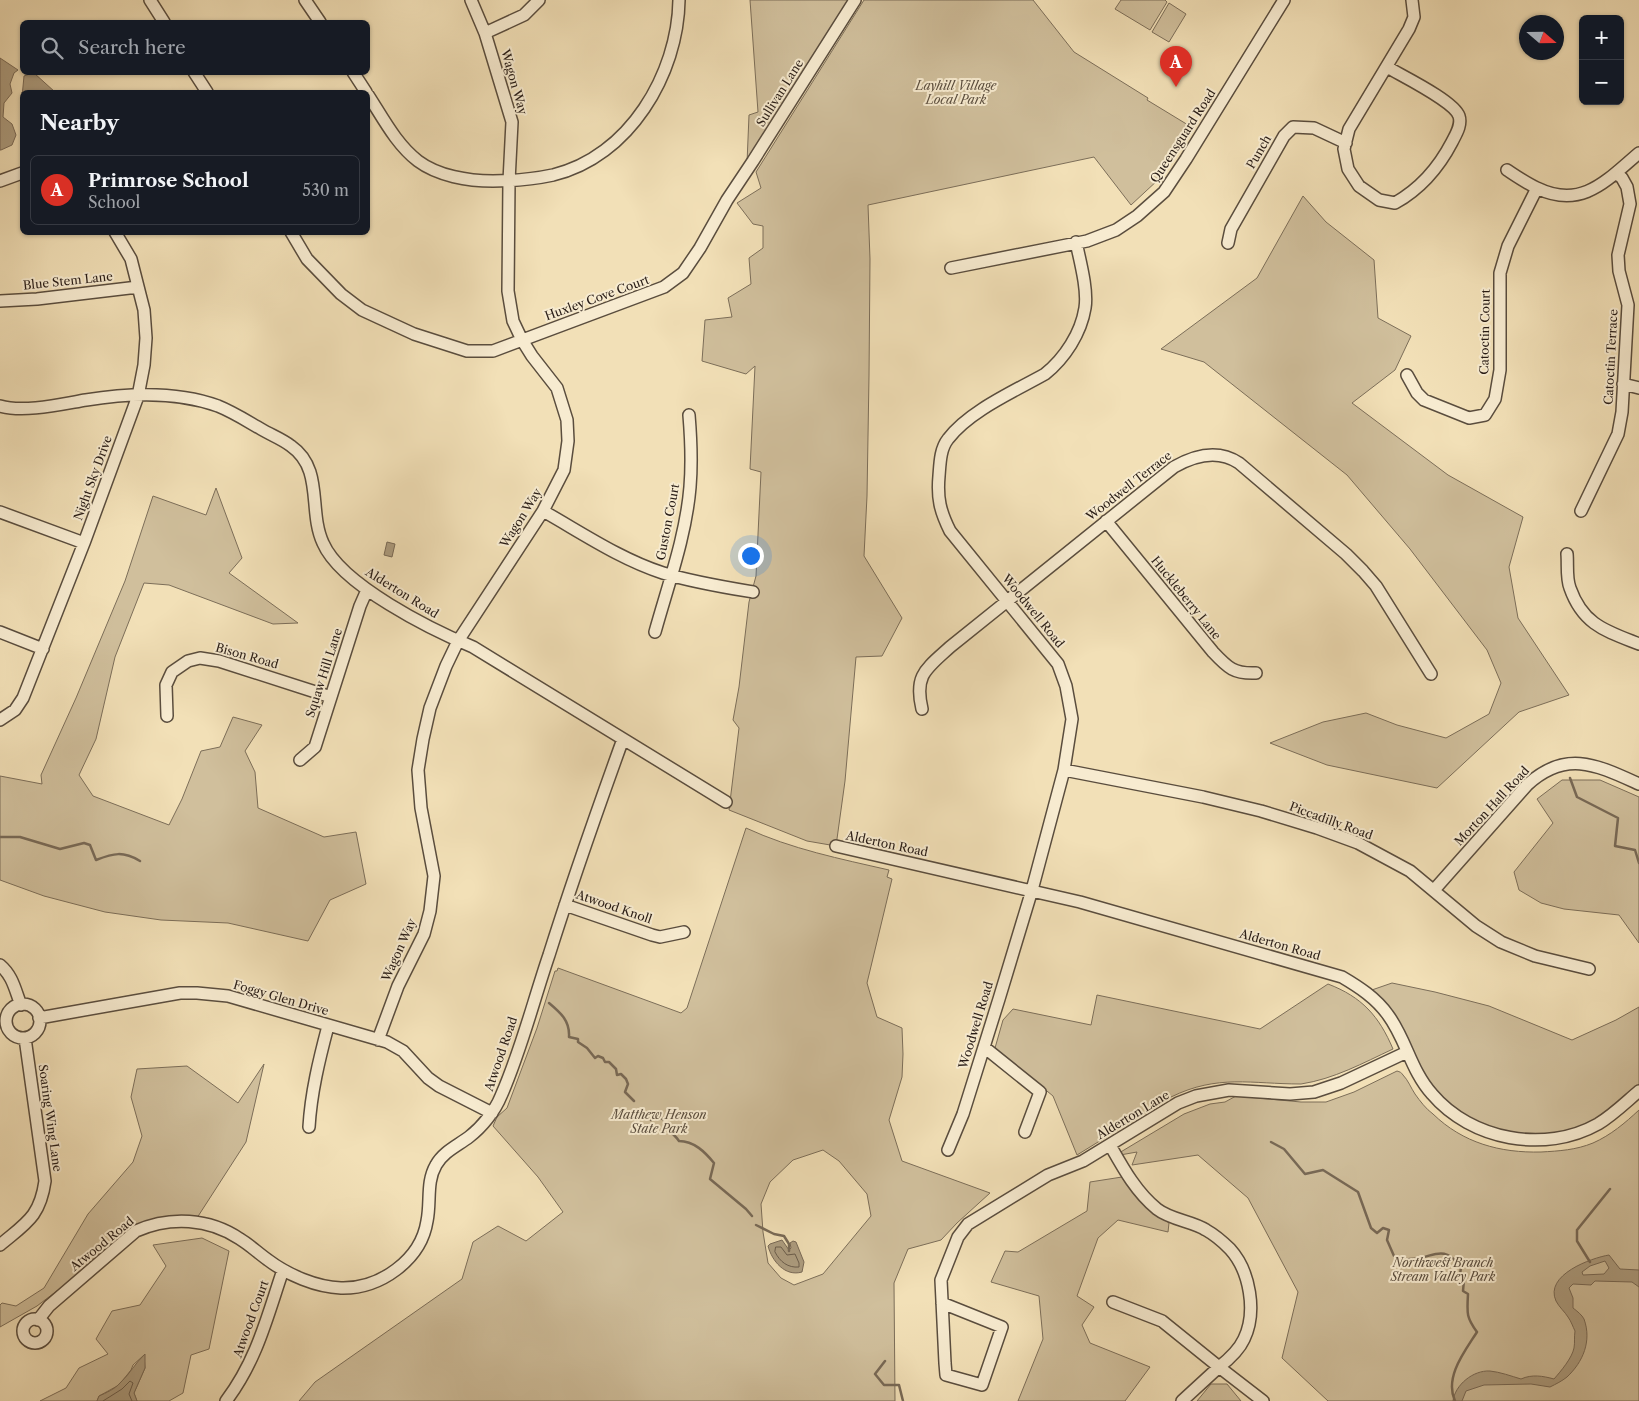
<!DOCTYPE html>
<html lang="en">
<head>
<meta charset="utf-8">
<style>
	body { margin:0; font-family:"Libre Caslon Text",serif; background:#242831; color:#f1f3f6 }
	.controls { position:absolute; right:15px; top:15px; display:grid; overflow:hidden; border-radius:8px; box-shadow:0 1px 4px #0004 }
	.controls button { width:45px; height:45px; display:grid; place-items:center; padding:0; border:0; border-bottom:1px solid #363941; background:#171b24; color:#f1f3f6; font:25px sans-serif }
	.compass { position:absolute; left:1519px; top:15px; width:45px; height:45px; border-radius:50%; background:#171b24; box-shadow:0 1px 4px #0004; rotate:110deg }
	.you { position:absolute; left:750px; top:555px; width:18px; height:18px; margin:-12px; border:4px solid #fff; border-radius:50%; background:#1a73e8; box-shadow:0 0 0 8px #1a73e833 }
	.badge { display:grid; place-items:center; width:32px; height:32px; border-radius:50%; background:#d93025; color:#fff; font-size:16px; font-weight:700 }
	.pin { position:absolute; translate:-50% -41px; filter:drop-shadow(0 1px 2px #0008) }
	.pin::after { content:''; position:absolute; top:26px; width:18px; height:15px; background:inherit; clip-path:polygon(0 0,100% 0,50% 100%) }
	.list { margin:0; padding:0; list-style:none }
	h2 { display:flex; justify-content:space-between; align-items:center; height:65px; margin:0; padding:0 20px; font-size:21px }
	h2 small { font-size:16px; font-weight:400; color:#9ea1a6 }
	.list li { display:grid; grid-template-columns:32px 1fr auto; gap:15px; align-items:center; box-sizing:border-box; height:70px; margin:0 10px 10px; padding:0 10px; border:1px solid #363941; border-radius:8px }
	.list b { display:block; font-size:19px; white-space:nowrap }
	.list p { margin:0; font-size:16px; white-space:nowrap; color:#9ea1a6 }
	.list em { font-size:16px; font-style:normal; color:#9ea1a6 }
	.icon { flex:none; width:28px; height:28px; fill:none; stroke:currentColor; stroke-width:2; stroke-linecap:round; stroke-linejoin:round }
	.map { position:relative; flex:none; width:1639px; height:1401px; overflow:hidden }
	.search { position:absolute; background:#171b24; box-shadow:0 1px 4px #0004; left:20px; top:20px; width:350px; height:55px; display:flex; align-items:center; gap:12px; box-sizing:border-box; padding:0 18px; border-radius:8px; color:#9ea1a6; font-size:19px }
	.panel { position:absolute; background:#171b24; box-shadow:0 1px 4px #0004; left:20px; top:90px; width:350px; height:145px; border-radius:8px }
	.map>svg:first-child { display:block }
	.green { fill:#d0bf9c; stroke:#7c6e59; fill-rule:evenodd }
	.water { fill:#ad9d80; stroke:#786956; fill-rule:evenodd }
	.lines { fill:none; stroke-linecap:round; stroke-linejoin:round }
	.shore { stroke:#6a5c4b; stroke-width:1 }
	.stream { stroke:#786956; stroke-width:2.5 }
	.minor-casing { stroke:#5a4d3e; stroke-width:14 }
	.minor { stroke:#f7ebd0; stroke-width:11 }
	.labels { text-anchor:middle; stroke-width:4; stroke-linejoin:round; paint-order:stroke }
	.street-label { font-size:12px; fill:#281c16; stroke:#f7ebd0 }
	.park-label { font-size:12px; font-style:italic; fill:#5a4d3e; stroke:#f7ebd0 }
</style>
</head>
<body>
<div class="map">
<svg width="1639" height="1401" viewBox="0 0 1639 1401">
	<rect width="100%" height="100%" fill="#f2e0b7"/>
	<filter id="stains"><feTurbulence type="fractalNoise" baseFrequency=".004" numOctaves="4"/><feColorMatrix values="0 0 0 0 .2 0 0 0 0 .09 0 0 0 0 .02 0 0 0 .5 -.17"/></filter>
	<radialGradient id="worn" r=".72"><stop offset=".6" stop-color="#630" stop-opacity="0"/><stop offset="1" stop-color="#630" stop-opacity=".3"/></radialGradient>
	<!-- green -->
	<path class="green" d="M750,0H853L747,163L749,115L758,112Z
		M864,0H1033L1074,52L1148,98L1147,100L1193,128L1159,179L1131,205L1094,157L868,205L870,259L869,376L867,496L864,556L902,618L882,656L856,657L845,781L836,846L807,841L729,810L739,728L733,720L739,687L749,602L756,576L761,472L750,469L755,366L746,374L702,361L705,320L732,317L728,298L751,284L749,258L763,248V226L753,224L737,203L761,188L756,172Z
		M1121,0H1165L1167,2L1150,30L1115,9Z
		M1169,3L1186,14L1169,42L1152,32Z
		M1303,196L1326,222L1374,260L1378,318L1411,336L1395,370L1352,403L1448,475L1523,517L1509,567L1518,618L1569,695L1519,712L1437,788L1327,765L1270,743L1323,722L1366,713L1397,725L1446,738L1489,714L1501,683L1487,650L1410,549L1347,475L1204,362L1161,349L1257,278Z
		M216,488L242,558L229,573L298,623L273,624L169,585L144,583L115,657L96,739L79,775L93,796L169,825L182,799L201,751L220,747L233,717L262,725L245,751L255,772L258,808L324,837L356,832L366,884L330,900L308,941L228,923L161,920L105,912L44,896L0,880V776L42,784L41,775L76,698L125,581L153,496L206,515Z
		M1562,780H1600L1639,797V943L1619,915L1564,909L1541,903L1519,890L1514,872L1553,823L1537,799Z
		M746,828C791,849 841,859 889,870L887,877L892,879L867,983L877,1017L902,1028L903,1054L902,1077L889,1120L902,1161L990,1193L957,1223L941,1240L908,1249L894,1283L895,1401H299L315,1382L462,1279L473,1242L498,1226L526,1241L563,1212L538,1177L493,1126L497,1117L507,1108L537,1028L555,971H557L558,968L681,1013L687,1008ZM823,1150L839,1161L867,1194L871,1216L823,1274L794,1285L781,1278L768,1263L763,1232L761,1204L770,1182L793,1160Z
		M1392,983L1435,992L1489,1006L1572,1040L1616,1020L1639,1007V1091L1571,1135L1523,1139L1448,1111L1366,992Z
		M1328,984C1362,997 1379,1016 1393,1049C1363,1063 1334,1079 1301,1084C1251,1084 1218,1074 1171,1097L1077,1155L1053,1096L995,1048L1003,1020L1013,1009L1091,1025L1097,995L1260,1029Z
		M264,1064L246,1142L195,1221L136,1231L37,1306L0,1327V1305L2,1303L16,1306L44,1288L88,1214L133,1162L142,1136L131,1097L137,1069L187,1066L238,1103Z
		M1397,1071C1400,1072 1401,1072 1403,1075C1408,1080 1411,1088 1415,1094C1420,1101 1426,1109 1433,1114C1463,1143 1500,1153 1541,1152C1559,1151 1576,1150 1593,1143C1611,1135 1625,1123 1639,1110V1401H1328L1282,1358L1298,1292L1248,1198L1198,1155L1132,1165L1137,1152L1120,1155L1119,1153L1184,1114L1210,1104L1225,1102L1236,1096L1301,1102H1326L1354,1092Z
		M1122,1177L1142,1203L1169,1223L1168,1232L1118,1220L1098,1238L1077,1296L1094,1307L1082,1325L1090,1343L1150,1367L1125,1401H1018L1043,1339L1039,1296L991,1282L1005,1251L1018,1252L1087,1211L1090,1182Z
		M202,1238L229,1251L209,1349L191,1355L183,1393L169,1401H137L134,1393L145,1368L144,1355L133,1365L131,1370L119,1385L99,1396L97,1401H40L66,1388L79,1368L108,1354L96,1339L112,1311L140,1305L166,1266L153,1245Z
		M1211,1384H1227L1241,1401H1197Z"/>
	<!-- water -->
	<path class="water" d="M0,58L18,70L14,73L10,84L12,93L4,103L3,117L12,124L16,135L12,145L1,150H0Z
		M32,73H34L55,92H22V99V97L24,76Z
		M387,542L395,544L392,557L384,555Z
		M782,1240L789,1250L791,1248L790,1243L793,1241L796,1242L804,1262L802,1272C785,1277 772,1261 768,1246L770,1244Z
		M1609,1255L1620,1269L1639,1270V1287L1632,1282L1595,1281L1591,1285L1573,1284L1569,1288L1573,1298V1308C1577,1311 1582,1315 1584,1319C1592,1341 1583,1362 1567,1377C1562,1381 1556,1384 1550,1387L1531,1384L1484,1385L1466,1391L1462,1401H1453C1455,1385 1473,1370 1490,1371C1500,1372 1511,1376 1521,1379C1532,1374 1543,1376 1554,1379C1561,1371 1572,1358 1574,1348C1575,1342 1574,1338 1575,1331C1573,1327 1571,1321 1568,1317C1565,1312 1559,1307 1556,1301C1544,1275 1591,1258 1609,1255ZM1605,1261L1609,1268L1604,1274L1583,1275L1582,1272L1590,1266Z
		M145,1354V1368L134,1393L137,1401H97L99,1396C106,1393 115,1389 120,1383C130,1374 135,1363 145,1354Z"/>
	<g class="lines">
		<!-- shore -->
		<path class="shore" d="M776,1247H781L787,1255L795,1254L799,1263V1267C788,1268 780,1262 775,1252Z
			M103,1401L122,1389L130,1381L133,1383L129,1394L132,1401"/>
		<!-- stream -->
		<path class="stream" d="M1570,778L1577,797L1618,818L1615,846L1635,850L1639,863
			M0,837H20L60,849L84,843L90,845L96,860C114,853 123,851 140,861
			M549,1003C561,1013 570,1021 569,1037L578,1039V1042L587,1048L595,1058L598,1056L603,1058L605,1062H609L616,1069L617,1075L621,1074L626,1079L628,1084L625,1092L634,1101
			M651,1120L659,1117L667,1122L666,1126C670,1132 675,1135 679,1141C694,1141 705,1152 714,1163L710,1179L746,1209L752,1216
			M1271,1142L1284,1149L1305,1174L1323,1170L1358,1192L1371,1228L1377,1233L1383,1228L1389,1230L1387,1240L1394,1256C1398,1257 1405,1260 1410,1259C1434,1259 1441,1242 1461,1267L1460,1275L1464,1280L1463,1291L1468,1294C1467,1313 1466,1317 1477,1332C1465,1351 1444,1377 1455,1401
			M756,1225L774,1234L784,1236L789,1244V1251
			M1590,1262L1577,1241V1230L1610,1189
			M885,1361L875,1374L884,1385H899L903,1401"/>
		<!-- minor casing -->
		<g class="minor-casing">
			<path id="minor" d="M150,0L164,22
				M305,0L320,22
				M485,33L524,15L539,0
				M1387,67C1402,76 1454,101 1459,116C1462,125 1456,134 1452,142C1439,167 1420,189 1395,203L1379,200L1359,186L1348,169L1344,149L1349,129L1409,29L1414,17L1412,0
				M194,72L207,92
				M353,72L366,92
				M368,95C383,118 396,144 418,161C438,176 468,181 493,181C513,181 534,179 553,175C629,157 678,74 679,0
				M1507,170C1516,176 1526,183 1537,188C1582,210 1607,180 1639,153
				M0,181L22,173
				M291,232L307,259L341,294L362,310L414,334L467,351H493L664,287L683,273L700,248L727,200L753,161L855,0
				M1228,243L1231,229L1284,136L1293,127L1314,128L1346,143
				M951,268L1087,241L1116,230L1137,216L1164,192L1186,159L1284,0
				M0,301L37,299L138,287
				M1407,375L1417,393L1424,400L1469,418L1485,415L1495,399L1500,370V273L1508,246L1537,188
				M1623,384L1639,388
				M0,406C24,413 62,404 86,400C129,393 177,391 218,406C233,412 247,421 261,429C271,435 282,439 291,446C324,469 308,511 323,543C341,585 432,630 473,647L726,802
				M543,511C582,533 620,559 663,573C692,582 723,587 753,592
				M1581,511L1618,434L1622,412L1628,305L1619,271L1618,255L1630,204L1627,187L1622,178L1616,173
				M0,512L84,543
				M1106,521L1213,652C1228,668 1234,674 1256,673
				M1567,554C1568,564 1566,578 1570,588C1583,625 1606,631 1639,644
				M0,632L43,649
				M655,632C668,585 686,536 690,487C692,463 691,439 689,415
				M922,709C914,675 926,669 950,647L1174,467C1195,455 1218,449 1239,463L1346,554L1363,571L1376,586L1431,674
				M167,716L166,685L172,672L188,661L200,658L219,661L331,697
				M0,720L15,710L23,698L84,543L138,396L144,365L146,338L144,310L131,259L115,232
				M300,760L315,747L360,606L367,590
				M1064,770L1203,797L1261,811L1317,828L1358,843L1410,871L1476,926L1501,942L1535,956L1589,969
				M836,846L1080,902L1342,977C1359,987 1376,998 1388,1015C1406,1039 1411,1071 1432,1094C1471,1140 1545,1154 1598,1124C1613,1115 1626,1102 1639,1091
				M1434,890L1527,785C1566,749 1597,765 1639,784
				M565,905L652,935L660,937L684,932
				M0,965C13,976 15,990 21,1005
				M6 1021a17 17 0 1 1 34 0a17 17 0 1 1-34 0Z
				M39,1018L180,993H197L228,996L387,1042L403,1051L428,1078L439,1086L492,1113
				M378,1040L398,986L424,934L430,911L434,876L421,808L418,770L423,739L430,708L446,666L458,641L543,511L564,470L568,441L567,420L557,388L532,356L522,340L513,321L508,291L509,181L512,122L485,33L471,0
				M984,1047L1040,1092L1025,1132
				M309,1127C311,1093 319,1060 328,1026
				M1110,1145C1123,1168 1136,1192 1157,1209C1171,1220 1192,1221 1206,1230C1215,1235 1223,1242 1230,1249C1250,1271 1257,1312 1244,1339C1239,1350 1228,1360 1219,1367L1162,1321L1113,1302
				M948,1150L963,1114L999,999L1032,890L1064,770L1072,719L1066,686L1058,664L950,531C940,511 937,498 939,476C940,464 940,449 948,439C969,411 1015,391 1045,374C1065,358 1081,333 1085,308C1088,290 1080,261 1076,242
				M0,1245C26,1223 40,1217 45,1181L25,1038
				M942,1303L1002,1327L982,1385L946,1375L945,1363L941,1280L958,1237L968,1224L1048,1175L1083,1161L1178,1103L1196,1096L1229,1090L1290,1094L1314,1092L1341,1083L1407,1052
				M23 1331a12 12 0 1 1 24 0a12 12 0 1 1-24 0Z
				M38,1320L49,1306L136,1231C170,1216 209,1218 240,1239C250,1245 258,1253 268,1260C288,1275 316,1287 341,1288C380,1289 421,1260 427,1221C431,1202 426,1182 436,1165C443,1152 457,1146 469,1137C482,1127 495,1111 501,1096C521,1051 533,1002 549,955C572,882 597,811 623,739
				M226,1401C257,1360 267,1317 283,1270
				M1182,1401L1219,1367L1263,1401"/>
		</g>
		<!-- minor -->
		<use href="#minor" class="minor"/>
	</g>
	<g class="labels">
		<!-- street labels -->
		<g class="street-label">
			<text transform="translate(514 82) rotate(74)" y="4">Wagon Way</text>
			<text transform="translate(780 93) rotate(-58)" y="4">Sullivan Lane</text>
			<text transform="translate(1183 136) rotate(-57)" y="4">Queensguard Road</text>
			<text transform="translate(1259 152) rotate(-60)" y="4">Punch</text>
			<text transform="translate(68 281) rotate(-6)" y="4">Blue Stem Lane</text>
			<text transform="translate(597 298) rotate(-20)" y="4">Huxley Cove Court</text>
			<text transform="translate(1485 332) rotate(-89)" y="4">Catoctin Court</text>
			<text transform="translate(1611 357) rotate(-87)" y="4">Catoctin Terrace</text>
			<text transform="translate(93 478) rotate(-70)" y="4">Night Sky Drive</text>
			<text transform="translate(1129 486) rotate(-38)" y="4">Woodwell Terrace</text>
			<text transform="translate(521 518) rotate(-58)" y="4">Wagon Way</text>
			<text transform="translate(668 522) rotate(-79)" y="4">Guston Court</text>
			<text transform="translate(402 593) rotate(32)" y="4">Alderton Road</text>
			<text transform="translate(1186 598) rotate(51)" y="4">Huckleberry Lane</text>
			<text transform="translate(1033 611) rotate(51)" y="4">Woodwell Road</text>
			<text transform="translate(247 656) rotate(16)" y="4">Bison Road</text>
			<text transform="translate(324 673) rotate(-72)" y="4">Squaw Hill Lane</text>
			<text transform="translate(1492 806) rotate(-47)" y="4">Morton Hall Road</text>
			<text transform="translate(1331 821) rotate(20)" y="4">Piccadilly Road</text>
			<text transform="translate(887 844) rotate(12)" y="4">Alderton Road</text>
			<text transform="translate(614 907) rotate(19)" y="4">Atwood Knoll</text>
			<text transform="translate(1280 945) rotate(16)" y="4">Alderton Road</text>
			<text transform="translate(399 950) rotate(-66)" y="4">Wagon Way</text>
			<text transform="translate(281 998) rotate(16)" y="4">Foggy Glen Drive</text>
			<text transform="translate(976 1025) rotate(-73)" y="4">Woodwell Road</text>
			<text transform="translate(501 1054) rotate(-71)" y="4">Atwood Road</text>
			<text transform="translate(1133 1115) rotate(-31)" y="4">Alderton Lane</text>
			<text transform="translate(50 1118) rotate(82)" y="4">Soaring Wing Lane</text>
			<text transform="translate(102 1244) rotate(-39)" y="4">Atwood Road</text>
			<text transform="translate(251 1319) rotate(-70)" y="4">Atwood Court</text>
		</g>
		<!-- park labels -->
		<g class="park-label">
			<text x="956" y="90">Layhill Village<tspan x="956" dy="14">Local Park</tspan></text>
			<text x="659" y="1119">Matthew Henson<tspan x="659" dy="14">State Park</tspan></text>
			<text x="1443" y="1267">Northwest Branch<tspan x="1443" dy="14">Stream Valley Park</tspan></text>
		</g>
	</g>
	<rect width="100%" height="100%" filter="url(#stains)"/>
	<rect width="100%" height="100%" fill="url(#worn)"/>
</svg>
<div class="controls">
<button>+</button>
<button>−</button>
</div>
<svg class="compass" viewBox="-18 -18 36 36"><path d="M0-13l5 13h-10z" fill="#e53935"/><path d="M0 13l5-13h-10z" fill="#9ea1a6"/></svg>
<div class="you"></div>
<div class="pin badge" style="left:1176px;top:87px">A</div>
<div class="search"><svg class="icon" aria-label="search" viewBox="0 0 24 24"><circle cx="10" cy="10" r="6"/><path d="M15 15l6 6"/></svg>Search here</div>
<section class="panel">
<h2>Nearby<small></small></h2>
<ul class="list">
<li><span class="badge">A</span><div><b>Primrose School</b><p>School</p></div><em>530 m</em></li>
</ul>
</section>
</div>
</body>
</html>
